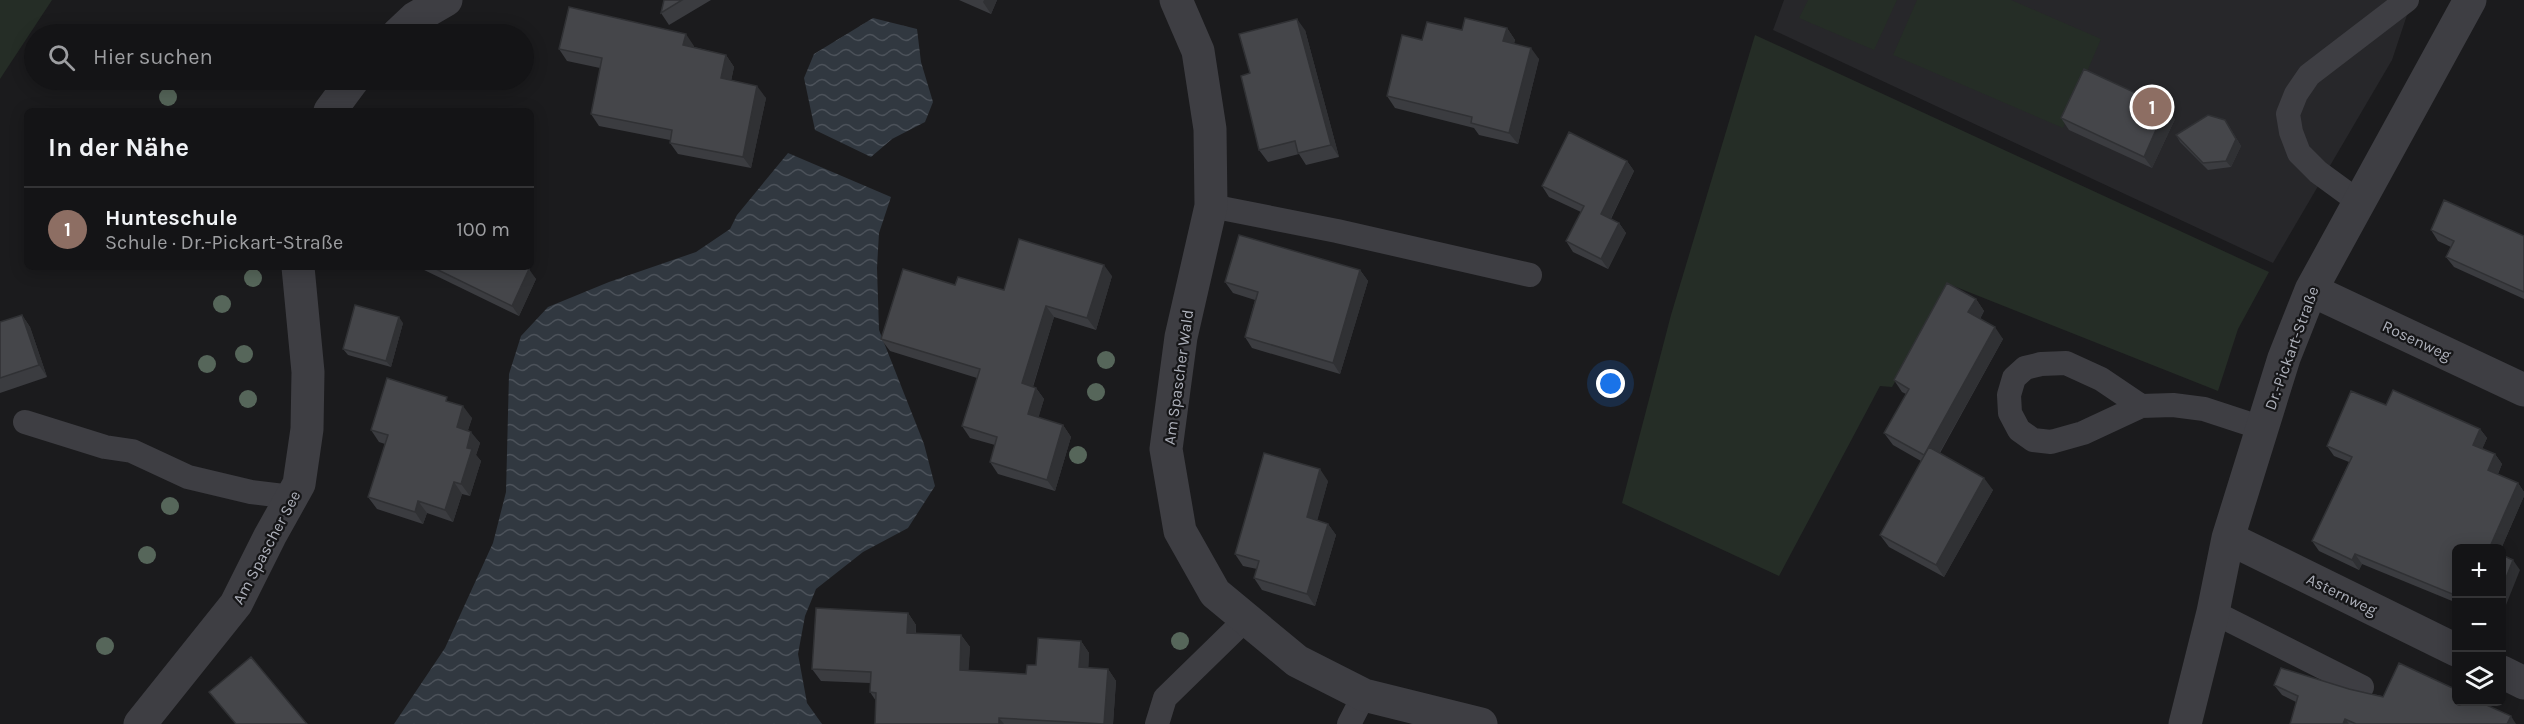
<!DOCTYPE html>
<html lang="de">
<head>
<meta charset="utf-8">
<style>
	body { margin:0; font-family:Karla,sans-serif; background:#212123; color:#f1f3f6 }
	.controls { position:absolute; right:18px; bottom:18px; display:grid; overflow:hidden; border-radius:9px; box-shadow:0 3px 15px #0003 }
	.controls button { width:54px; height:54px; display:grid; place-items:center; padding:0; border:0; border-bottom:2px solid #333335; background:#141416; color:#f1f3f6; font:30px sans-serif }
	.you { position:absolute; left:1611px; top:384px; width:21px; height:21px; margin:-15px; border:4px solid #fff; border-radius:50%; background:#1a73e8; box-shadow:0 0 0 9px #1a73e833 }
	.badge { display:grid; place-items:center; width:39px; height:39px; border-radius:50%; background:#e4bd4b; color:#fff; font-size:20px; font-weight:700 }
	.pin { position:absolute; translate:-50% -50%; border:3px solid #fff; box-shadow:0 2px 6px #0006 }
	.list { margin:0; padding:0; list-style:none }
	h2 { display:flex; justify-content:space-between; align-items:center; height:78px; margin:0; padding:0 24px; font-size:26px }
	h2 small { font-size:20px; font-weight:400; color:#9d9ea1 }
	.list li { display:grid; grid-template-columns:39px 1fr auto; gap:18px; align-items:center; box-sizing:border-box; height:84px; padding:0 24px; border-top:2px solid #333335 }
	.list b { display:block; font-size:22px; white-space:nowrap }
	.list p { margin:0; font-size:20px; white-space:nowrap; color:#9d9ea1 }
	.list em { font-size:20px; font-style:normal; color:#9d9ea1 }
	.icon { flex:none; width:33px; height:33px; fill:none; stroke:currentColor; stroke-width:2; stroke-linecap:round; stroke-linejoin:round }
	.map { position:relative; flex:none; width:2524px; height:724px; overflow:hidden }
	.search { position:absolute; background:#141416; box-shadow:0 3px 15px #0003; left:24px; top:24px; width:510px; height:66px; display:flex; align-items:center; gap:15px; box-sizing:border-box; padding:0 21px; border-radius:33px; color:#9d9ea1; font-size:22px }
	.panel { position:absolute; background:#141416; box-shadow:0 3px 15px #0003; left:24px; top:108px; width:510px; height:162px; border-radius:9px }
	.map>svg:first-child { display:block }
	.built { fill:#27272a }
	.grass { fill:#252d26 }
	.water { fill:url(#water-waves) }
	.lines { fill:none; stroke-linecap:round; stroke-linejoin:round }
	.service { stroke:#3e3e43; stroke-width:24 }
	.minor { stroke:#3e3e43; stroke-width:33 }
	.tree { fill:#56665a }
	.wall { fill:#3b3c40 }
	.shaded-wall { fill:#303134 }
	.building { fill:#45464a; stroke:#303134; stroke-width:1.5 }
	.labels { text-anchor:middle; stroke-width:4.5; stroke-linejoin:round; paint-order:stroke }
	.street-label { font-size:16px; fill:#aeb1bb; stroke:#161618 }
</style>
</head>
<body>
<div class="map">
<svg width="2524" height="724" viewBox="0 0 2524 724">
	<defs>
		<pattern id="water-waves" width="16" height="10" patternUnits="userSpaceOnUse" patternTransform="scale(1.5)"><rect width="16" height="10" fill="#313840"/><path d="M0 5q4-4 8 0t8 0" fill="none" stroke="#4c525a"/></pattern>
	</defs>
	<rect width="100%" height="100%" fill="#1b1b1d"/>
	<!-- built -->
	<path class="built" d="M1784,0H2412L2392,60L2273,263L1773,30Z"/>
	<!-- grass -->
	<path class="grass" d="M0,0H52L0,79Z
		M1808,0H1897L1874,50L1799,18Z
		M1917,0H2011L2101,39L2063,128L1893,55Z
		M1755,35L2269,272L2238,329L2218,391L1951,285L1892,387L1880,386L1779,576L1622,503L1671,315Z"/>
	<!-- water -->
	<path class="water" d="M873,18L917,29L921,62L933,102L925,122L892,139L871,157L815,130L804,78L814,54Z
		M788,153L891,197L879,233L877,268L879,330L924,444L935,486L908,528L863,552L816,589L805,616L798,654L807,703L822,724H394L445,648L493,543L506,492L509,374L521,336L548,307L609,282L696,252L730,229L737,215Z"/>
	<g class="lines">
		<!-- service -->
		<path class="service" d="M2359,202L2318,172L2299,153L2291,132L2288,114L2296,94L2309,75L2407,0
			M1211,206L1337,231L1530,275
			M2141,406L2083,433L2051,442L2033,440L2019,430L2010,413L2009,395L2014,378L2025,368L2041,364L2066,363L2101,379L2141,406L2173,405L2204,409L2262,428
			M25,422L105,447L132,451L188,477L251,492L292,497
			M2213,612L2362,687
			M1157,724L1165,698L1246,619
			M1349,724L1364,695"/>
		<!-- minor -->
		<path class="minor" d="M1176,0L1198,51L1210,129L1211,206L1181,337L1166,449L1180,531L1215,593L1297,661L1364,695L1481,724
			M398,34L415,18L446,0
			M330,111L353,80
			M2311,290L2524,390
			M2228,538L2456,650
			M2502,672L2524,683
			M140,724L236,604L270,536L299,484L307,429L308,372L298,267
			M2185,724L2213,612L2228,538L2284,358L2311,290L2470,0"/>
	</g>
	<!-- trees -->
	<g class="tree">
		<circle cx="168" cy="97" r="9"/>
		<circle cx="253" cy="278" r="9"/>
		<circle cx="222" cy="304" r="9"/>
		<circle cx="244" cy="354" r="9"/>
		<circle cx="1106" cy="360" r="9"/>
		<circle cx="207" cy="364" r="9"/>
		<circle cx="1096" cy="392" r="9"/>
		<circle cx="248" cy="399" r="9"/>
		<circle cx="1078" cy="455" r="9"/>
		<circle cx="170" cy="506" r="9"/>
		<circle cx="147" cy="555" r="9"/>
		<circle cx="1180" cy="641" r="9"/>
		<circle cx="105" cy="646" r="9"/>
	</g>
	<!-- wall -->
	<path class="wall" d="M664,0H711L669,25L661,13Z
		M959,0H997L991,14Z
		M1507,28L1515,40L1514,43L1539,59L1518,144L1479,135L1474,128L1395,108L1387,96L1422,40L1462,30Z
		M1305,30L1339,157L1306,165L1299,154L1268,162L1259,150L1250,73Z
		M694,46V47L726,55L734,67L731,81L766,98L751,168L678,154L670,143V140L599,126L591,114L600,68L567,61L559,49Z
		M2061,118L2175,119L2152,168L2069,130Z
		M2229,126L2241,146L2231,167L2208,170L2180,142L2176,135Z
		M1627,161L1634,171L1611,219L1619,223L1626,233L1608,269L1573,252L1566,241L1581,212L1549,197L1542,186Z
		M2431,230L2524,236V299L2454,267L2446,257L2451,247L2438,241Z
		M418,267H524L536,279L519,316Z
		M1360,270L1368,281L1340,374L1252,348L1245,337L1255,300L1233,293L1225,282Z
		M1112,276L1096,330L1054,317L1033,387L1036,388L1044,399L1038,418L1063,425L1071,437L1055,491L998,474L990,462L995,445L970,438L962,426L977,378L890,351L881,339L955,285L1004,290Z
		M1976,299L1984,311L1980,319L2003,339L1940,453L1993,490L1944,577L1889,547L1880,535L1921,461L1893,445L1884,433L1906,394L1902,392L1894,380Z
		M22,315L30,327L47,377L0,393V322Z
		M403,323L391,367L348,355L343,349Z
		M452,402L472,418L468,430L480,443L476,455L481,461L470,496L462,494L453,522L427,513L423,524L377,509L368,497L385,444L379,442L371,430Z
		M2386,405L2480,429L2487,438L2482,449L2495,454L2502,464L2498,474L2518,483L2524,492V496L2501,549H2457V603L2362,564L2359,570L2319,551L2312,541L2349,462L2334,456L2327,446Z
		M1328,481L1317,520L1328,524L1336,535L1315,606L1262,590L1254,578L1257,569L1243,566L1235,554Z
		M908,613L916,625V633L961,635L970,647L968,670L1026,674L1036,665L1081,641L1089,653L1088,668L1108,669L1116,681L1113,724H875L876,701L870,692V683L821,681L812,669Z
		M2274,685L2349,689L2516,724H2290L2296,702L2282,695Z"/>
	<!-- shaded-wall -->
	<path class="shaded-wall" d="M984,0H997L991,14L983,2Z
		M1297,19L1305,30L1339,157L1331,145Z
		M1507,28L1515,40L1512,53L1503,41Z
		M686,34L694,46L691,56L683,45Z
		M1531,48L1539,59L1518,144L1509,133Z
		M726,55L734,67L729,90L721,78Z
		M757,86L766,98L751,168L743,157Z
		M2166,107L2175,119L2152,168L2144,157Z
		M2225,120L2241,146L2231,167L2226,161Z
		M1627,161L1634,171L1608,224L1601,214Z
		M1619,223L1626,233L1608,269L1601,259Z
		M1104,265L1112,276L1096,330L1087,318Z
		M529,269L536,279L519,316L512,306Z
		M1360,270L1368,281L1340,374L1333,363Z
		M1976,299L1984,311L1977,324L1968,312Z
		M1046,306L1054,317L1030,395L1022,383Z
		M22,315L30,327L47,377L39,365Z
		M399,317L403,323L391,367L386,361Z
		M1995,327L2003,339L1932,466L1924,455Z
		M1036,388L1044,399L1036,426L1028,414Z
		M463,406L472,418L465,439L457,427Z
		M1063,425L1071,437L1055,491L1047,480Z
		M2480,429L2487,438L2480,454L2473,445Z
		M471,432L480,443L476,455L481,461L470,496L461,484L467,448Z
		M2495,454L2502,464L2495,480L2488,470Z
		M1320,469L1328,481L1315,529L1307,517Z
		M1984,478L1993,490L1944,577L1936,565Z
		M454,482L462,494L453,522L445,510Z
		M2518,483L2524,492V496L2501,549H2489Z
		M418,501L427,513L423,524L415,512Z
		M1328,524L1336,535L1315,606L1307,594Z
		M2355,554L2362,564L2359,570L2352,560Z
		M2513,560L2520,570L2502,615V588Z
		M908,613L916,625L915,645L907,633Z
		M961,635L970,647L968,682L960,670Z
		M1081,641L1089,653L1088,679L1079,667Z
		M1108,669L1116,681L1113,724H1104Z
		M2511,716L2516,724H2507Z
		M999,718L1004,724H999Z
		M2345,719L2349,724H2343Z"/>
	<!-- building -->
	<path class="building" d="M664,0H682L661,13Z
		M569,7L686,34L683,45L726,55L721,78L757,86L743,157L670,143L672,130L591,114L602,58L559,49Z
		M1465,18L1507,28L1503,41L1531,48L1509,133L1471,123L1472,117L1387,96L1402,35L1422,40L1427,22L1462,30Z
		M1297,19L1331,145L1298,153L1295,141L1259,150L1241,76L1250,73L1239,34Z
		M2084,69L2166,107L2144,157L2061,118Z
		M2208,115L2225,120L2236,139L2226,161L2203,163L2176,135Z
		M1569,132L1627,161L1601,214L1619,223L1601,259L1566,241L1584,206L1542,186Z
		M2444,200L2524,236V292L2446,257L2454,241L2431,230Z
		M1239,235L1360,270L1333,363L1245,337L1258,292L1225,282Z
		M1019,239L1104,265L1087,318L1046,306L1022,383L1036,388L1028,414L1063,425L1047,480L990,462L997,437L962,426L980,369L881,339L903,269L955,285L958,277L1004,290Z
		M432,267H524L529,269L512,306Z
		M1947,283L1976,299L1968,312L1995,327L1924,455L1884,433L1909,389L1894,380Z
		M355,305L399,317L386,361L343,349Z
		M22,315L39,365L0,378V322Z
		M387,378L447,397L446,401L463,406L457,427L471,432L467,448L472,449L461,484L454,482L445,510L418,501L415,512L368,497L388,435L371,430Z
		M2393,390L2480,429L2473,445L2495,454L2488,470L2518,483L2489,549H2457V596L2355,554L2352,560L2312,541L2352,457L2327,446L2351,391L2386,405Z
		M1929,447L1984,478L1936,565L1880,535Z
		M1264,453L1320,469L1307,517L1328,524L1307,594L1254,578L1259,561L1235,554Z
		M2502,555L2513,560L2502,588Z
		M816,608L908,613L907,633L961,635L960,670L1026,674L1027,665H1036L1038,638L1081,641L1079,667L1108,669L1104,724L999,718V724H875L876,693L870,692L871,672L812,669Z
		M251,657L307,724H236L209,692Z
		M2399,663L2457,690V702H2480L2511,716L2507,724H2356L2345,719L2343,724H2290L2298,696L2274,685L2281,668L2349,689L2383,697Z"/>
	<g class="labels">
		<!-- street labels -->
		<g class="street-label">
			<text transform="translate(2417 340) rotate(25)" y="6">Rosenweg</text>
			<text transform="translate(2291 348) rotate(-70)" y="6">Dr.-Pickart-Straße</text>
			<text transform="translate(1178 377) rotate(-82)" y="6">Am Spascher Wald</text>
			<text transform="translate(266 547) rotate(-62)" y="6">Am Spascher See</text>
			<text transform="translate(2342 594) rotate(26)" y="6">Asternweg</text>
		</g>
	</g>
</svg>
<div class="controls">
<button>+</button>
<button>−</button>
<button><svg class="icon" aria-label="layers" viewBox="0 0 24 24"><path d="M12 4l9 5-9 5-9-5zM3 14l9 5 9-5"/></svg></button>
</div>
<div class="you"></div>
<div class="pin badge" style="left:2152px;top:107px;background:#8d6e63">1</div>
<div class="search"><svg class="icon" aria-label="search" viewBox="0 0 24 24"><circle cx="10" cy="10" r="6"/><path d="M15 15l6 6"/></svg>Hier suchen</div>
<section class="panel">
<h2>In der Nähe<small></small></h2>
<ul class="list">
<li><span class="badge" style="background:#8d6e63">1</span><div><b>Hunteschule</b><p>Schule · Dr.-Pickart-Straße</p></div><em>100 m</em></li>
</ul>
</section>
</div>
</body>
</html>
